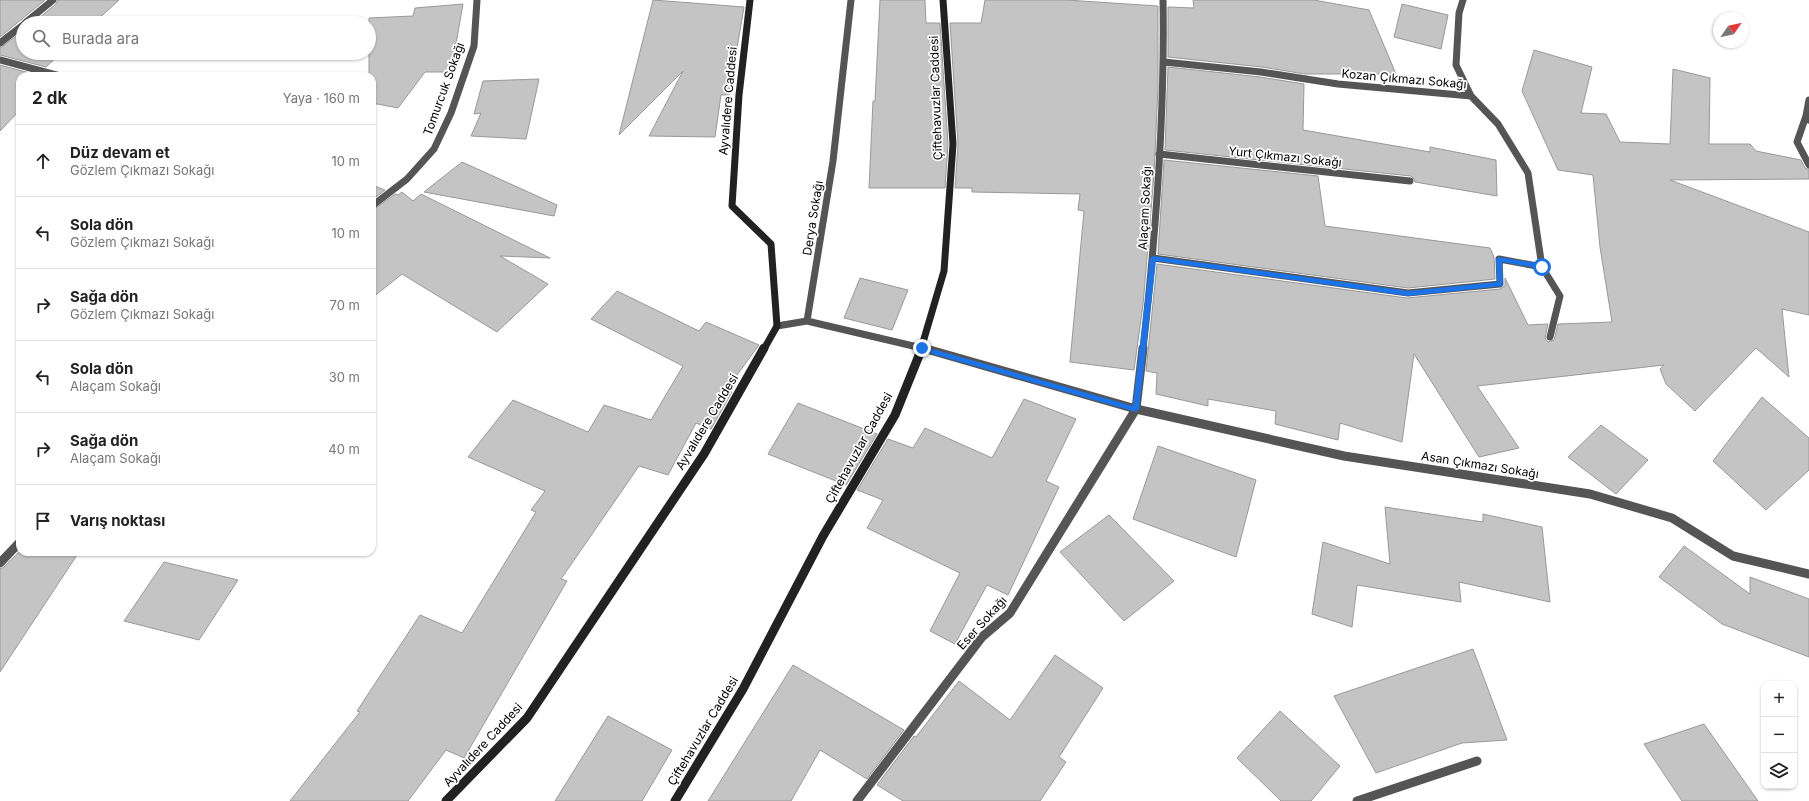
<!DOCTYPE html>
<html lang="tr">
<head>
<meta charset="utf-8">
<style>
	body { margin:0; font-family:Inter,sans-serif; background:#f2f2f2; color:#222 }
	.controls { position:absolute; right:12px; bottom:12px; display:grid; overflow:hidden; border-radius:8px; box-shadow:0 1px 3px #0004 }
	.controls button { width:36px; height:36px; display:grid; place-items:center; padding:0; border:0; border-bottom:1px solid #e0e0e0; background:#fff; color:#222; font:20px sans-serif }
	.compass { position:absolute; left:1713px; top:12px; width:36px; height:36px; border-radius:50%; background:#fff; box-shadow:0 1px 3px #0004; rotate:56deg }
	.stop { position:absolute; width:12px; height:12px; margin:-9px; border:3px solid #1a73e8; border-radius:50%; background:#fff }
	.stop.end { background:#1a73e8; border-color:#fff; box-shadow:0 1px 4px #0008 }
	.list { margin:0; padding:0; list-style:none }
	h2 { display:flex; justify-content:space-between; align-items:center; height:52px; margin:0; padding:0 16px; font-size:17px }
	h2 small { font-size:13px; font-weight:400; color:#767676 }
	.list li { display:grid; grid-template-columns:26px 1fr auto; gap:12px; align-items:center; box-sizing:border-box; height:72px; padding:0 16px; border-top:1px solid #e0e0e0 }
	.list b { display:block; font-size:15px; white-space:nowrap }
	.list p { margin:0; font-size:13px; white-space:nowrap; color:#767676 }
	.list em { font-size:13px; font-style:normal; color:#767676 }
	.icon { flex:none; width:22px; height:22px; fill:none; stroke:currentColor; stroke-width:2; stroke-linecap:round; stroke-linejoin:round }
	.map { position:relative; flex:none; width:1809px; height:801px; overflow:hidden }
	.search { position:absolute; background:#fff; box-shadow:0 1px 3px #0004; left:16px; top:16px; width:360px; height:44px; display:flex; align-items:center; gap:10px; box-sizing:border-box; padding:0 14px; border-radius:22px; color:#767676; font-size:15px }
	.panel { position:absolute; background:#fff; box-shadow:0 1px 3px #0004; left:16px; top:72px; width:360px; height:484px; border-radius:12px }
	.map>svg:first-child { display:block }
	.building { fill:#c4c4c4; stroke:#999 }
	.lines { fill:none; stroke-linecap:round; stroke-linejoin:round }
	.street-far1 { stroke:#555; stroke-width:7 }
	.street { stroke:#555; stroke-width:9 }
	.secondary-far1 { stroke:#222; stroke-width:7 }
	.secondary { stroke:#222; stroke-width:9 }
	.route { fill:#1a73e8 }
	.labels { text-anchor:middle; stroke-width:3.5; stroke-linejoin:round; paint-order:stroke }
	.street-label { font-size:12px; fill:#000; stroke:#fff }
</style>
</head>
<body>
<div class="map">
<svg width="1809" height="801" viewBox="0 0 1809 801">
	<rect width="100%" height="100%" fill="#fff"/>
	<!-- building -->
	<path class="building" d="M0,0H45L0,37Z
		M58,0H119L94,23H33L56,4Z
		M653,0L744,7L729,95H721L715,137L649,136L683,71L619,135Z
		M880,0H925L926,23H940L948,144L945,188H869L873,101H875Z
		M985,0H1066L1158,6V87L1154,175L1143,305L1134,370L1070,362L1084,211L1078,210L1080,194L972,192V188H955L958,144L950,23H981Z
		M1193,0H1314L1369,10L1396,74H1305L1262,67L1168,57V7L1194,8Z
		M463,4L451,72H425L398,108L372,103V76H369V18L413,16L415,8Z
		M1402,4L1448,15L1441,49L1394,37Z
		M23,31V53H61L46,67L0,55V48Z
		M1534,50L1592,67L1581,113L1606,114L1620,142L1670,144L1673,69L1710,78L1709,144H1750L1756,151L1801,160L1805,168L1809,170V179L1670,180L1809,232V315L1782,309L1789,377L1756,348L1695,411L1666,384L1660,369L1664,365L1477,386L1519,448L1479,457L1414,354L1402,442L1340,423L1338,440L1275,424L1276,411L1208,399V406L1156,394L1157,373L1146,371L1157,264L1407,298L1500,289L1505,286V278L1528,325L1548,324L1545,338L1548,342L1554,340L1558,324L1612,322L1600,247L1593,175L1558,170L1522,91Z
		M0,65L37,75L20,76V110L0,131Z
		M1168,67L1260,77L1304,84L1303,130L1430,152V147L1496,160L1497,196L1415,182L1414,179L1411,176L1165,150Z
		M539,79L526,139L471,136L481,113L474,114L483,81Z
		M1164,160L1318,176L1325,226L1490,248L1494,257L1495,279L1408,288L1158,254Z
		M462,162L557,205L554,216L424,192Z
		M372,185L385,190L372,200Z
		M402,192L413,201L421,194L550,258L500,256L548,284L497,332L402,274L372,298V211L395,194L398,195Z
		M860,278L908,290L892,330L844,318Z
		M617,291L699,331L706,322L759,345L726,390L732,392L711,429L696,423L668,475L639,466L561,579L567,581L464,758L446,750L408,801H290L360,712L357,711L420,615L462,633L536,512L531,510L545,491L468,457L513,400L588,432L604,405L651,420L683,366L591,319Z
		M1762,397L1809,438V470L1766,510L1713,461Z
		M1024,399L1076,419L1046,481L1059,487L1008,595L987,585L955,644L930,631L960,573L867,528L883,500L857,490L888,439L913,448L925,428L992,458Z
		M798,403L877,434L846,485L768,454Z
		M1601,425L1648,460L1616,494L1568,457Z
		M1158,446L1256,480L1236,557L1133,519Z
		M1385,507L1483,522V514L1542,527L1550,602L1459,582L1461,602L1357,585L1352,627L1312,614L1323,542L1390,564Z
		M1109,515L1174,581L1124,621L1060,552Z
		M1684,546L1750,594V577L1809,599V657L1722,624L1659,577Z
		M19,552H79L0,672V569L4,567Z
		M164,562L238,580L199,640L124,621Z
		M1473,649L1507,740L1462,743L1376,773L1334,696Z
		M1055,655L1103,688L1059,757L1066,762L1040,801H903L877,785L914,736L916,737L959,681L1010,720Z
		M793,665L904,730L867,779L820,750L791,801H708Z
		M1280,711L1340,766L1311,801H1281L1237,758Z
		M608,716L672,750L642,801H555Z
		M1704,724L1758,801H1682L1644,744Z"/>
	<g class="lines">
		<!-- street-far1 -->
		<path class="street-far1" d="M851,0L833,161L807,321L926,349
			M1463,0L1459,13L1456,65L1471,96L1498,124L1528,173L1542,267L1560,296L1550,337
			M25,23L53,0
			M0,43L23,25
			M0,60L60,76
			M1164,62L1261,72L1338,84L1471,96
			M1809,100L1806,116L1809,120
			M1806,116L1797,142L1809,165
			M1159,154L1410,181
			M372,206L407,179L434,149L451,113L474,46L477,0
			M1153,258L1408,293L1500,284L1499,259L1542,267
			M777,326L807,321
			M1143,349C1156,233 1165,117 1163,0"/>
		<!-- street -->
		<path class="street" d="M923,348L1136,409L1143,348
			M0,563L20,542
			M857,801L982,637L1010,613L1136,409L1344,456L1590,494L1672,518L1733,556L1809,574
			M1357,801L1477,761"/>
		<!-- secondary-far1 -->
		<path class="secondary-far1" d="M750,0L739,95L732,206L771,244L777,326L764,349
			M921,349L944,271L953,144L943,0"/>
		<!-- secondary -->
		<path class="secondary" d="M446,801L527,718L704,454L764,348
			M675,801L743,689L823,536L895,415L922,348"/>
	</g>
	<!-- route -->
	<path class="route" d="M1153,256L1408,291L1497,282L1496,259L1499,257L1542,264L1545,267L1542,269L1502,262L1503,286L1408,296L1156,261L1139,409L1136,412L922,351L919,348L922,346L1133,406L1150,258Z"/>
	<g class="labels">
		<!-- street labels -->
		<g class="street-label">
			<text transform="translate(1404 79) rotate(5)" y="4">Kozan Çıkmazı Sokağı</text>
			<text transform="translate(444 89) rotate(-70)" y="4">Tomurcuk Sokağı</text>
			<text transform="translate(936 98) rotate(-92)" y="4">Çiftehavuzlar Caddesi</text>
			<text transform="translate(728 101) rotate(-85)" y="4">Ayvalıdere Caddesi</text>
			<text transform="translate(1285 157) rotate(6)" y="4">Yurt Çıkmazı Sokağı</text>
			<text transform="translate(1145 208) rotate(-87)" y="4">Alaçam Sokağı</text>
			<text transform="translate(813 218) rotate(-81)" y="4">Derya Sokağı</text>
			<text transform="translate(707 422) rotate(-59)" y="4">Ayvalıdere Caddesi</text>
			<text transform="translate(859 448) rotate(-61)" y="4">Çiftehavuzlar Caddesi</text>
			<text transform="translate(1480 465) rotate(9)" y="4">Asan Çıkmazı Sokağı</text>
			<text transform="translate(982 623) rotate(-48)" y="4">Eser Sokağı</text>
			<text transform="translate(703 731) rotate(-59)" y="4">Çiftehavuzlar Caddesi</text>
			<text transform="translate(483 745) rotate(-47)" y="4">Ayvalıdere Caddesi</text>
		</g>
	</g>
</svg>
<div class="controls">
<button>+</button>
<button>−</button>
<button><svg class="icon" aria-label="layers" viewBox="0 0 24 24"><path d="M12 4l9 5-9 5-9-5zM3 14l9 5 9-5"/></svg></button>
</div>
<svg class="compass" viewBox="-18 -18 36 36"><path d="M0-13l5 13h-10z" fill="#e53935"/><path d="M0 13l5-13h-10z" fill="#767676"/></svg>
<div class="stop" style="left:1542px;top:267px"></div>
<div class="stop end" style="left:922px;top:348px"></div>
<div class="search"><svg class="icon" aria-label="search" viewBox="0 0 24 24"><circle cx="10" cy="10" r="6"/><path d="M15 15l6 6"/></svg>Burada ara</div>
<section class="panel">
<h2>2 dk<small>Yaya · 160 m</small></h2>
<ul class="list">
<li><svg class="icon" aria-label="ahead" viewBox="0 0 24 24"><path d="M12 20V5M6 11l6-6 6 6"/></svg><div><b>Düz devam et</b><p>Gözlem Çıkmazı Sokağı</p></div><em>10 m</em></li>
<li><svg class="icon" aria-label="left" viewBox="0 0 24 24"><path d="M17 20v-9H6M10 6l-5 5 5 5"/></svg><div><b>Sola dön</b><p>Gözlem Çıkmazı Sokağı</p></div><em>10 m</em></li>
<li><svg class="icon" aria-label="right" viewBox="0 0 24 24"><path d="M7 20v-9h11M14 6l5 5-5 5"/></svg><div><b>Sağa dön</b><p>Gözlem Çıkmazı Sokağı</p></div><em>70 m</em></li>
<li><svg class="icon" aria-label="left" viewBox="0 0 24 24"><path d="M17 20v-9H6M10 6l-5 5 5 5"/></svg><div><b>Sola dön</b><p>Alaçam Sokağı</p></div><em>30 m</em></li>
<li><svg class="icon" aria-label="right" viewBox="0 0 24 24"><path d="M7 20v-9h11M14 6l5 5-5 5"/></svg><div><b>Sağa dön</b><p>Alaçam Sokağı</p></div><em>40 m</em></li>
<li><svg class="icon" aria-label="arrive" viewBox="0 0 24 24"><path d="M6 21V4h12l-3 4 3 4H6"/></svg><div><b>Varış noktası</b></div></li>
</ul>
</section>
</div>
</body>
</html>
